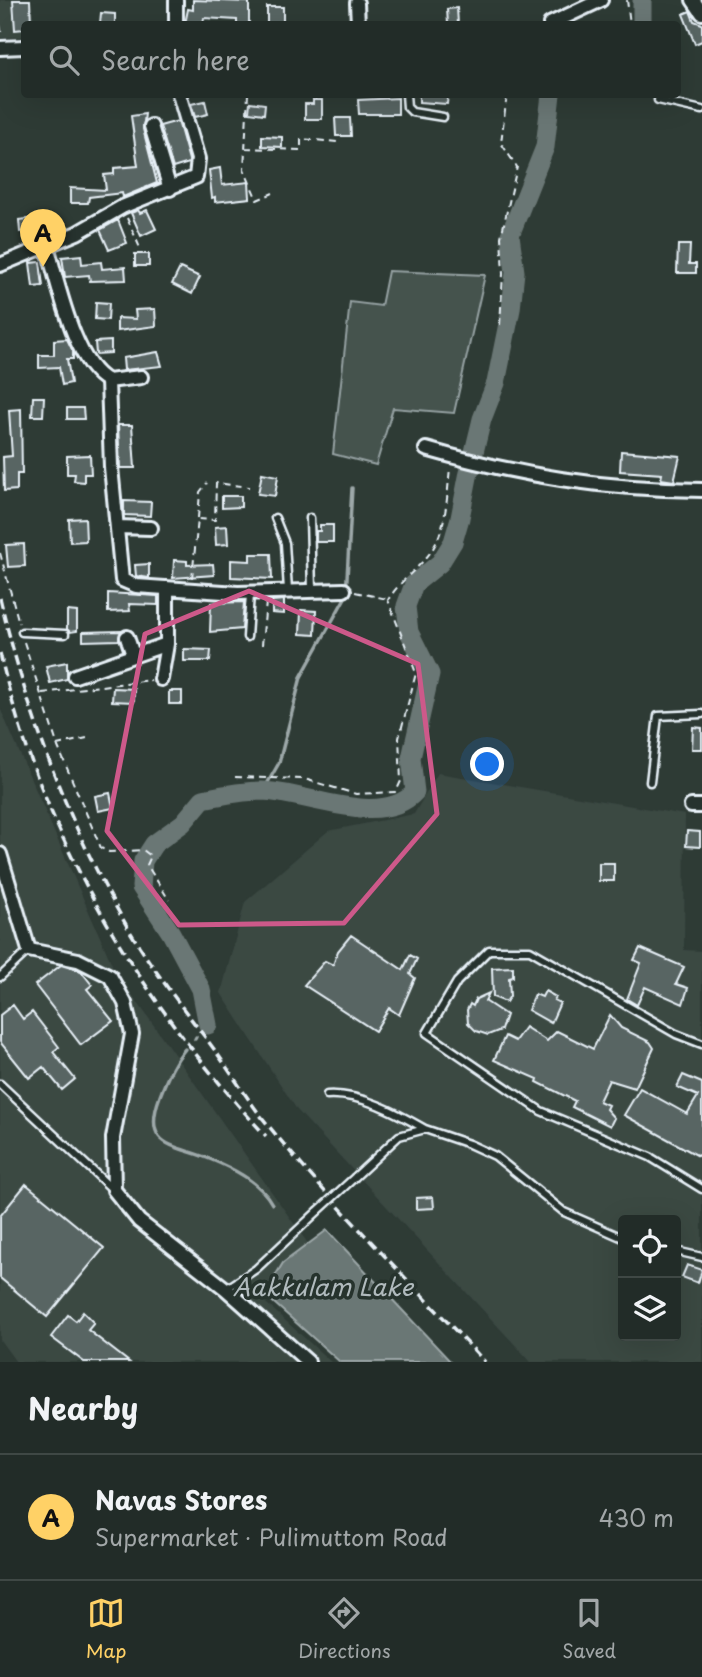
<!DOCTYPE html>
<html lang="en">
<head>
<meta charset="utf-8">
<style>
	body { margin:0; font-family:"Playpen Sans",sans-serif; background:#2a3430; color:#f1f3f6 }
	.controls { position:absolute; right:21px; bottom:21px; display:grid; overflow:hidden; border-radius:7px; box-shadow:0 7px 28px #0002 }
	.controls button { width:63px; height:63px; display:grid; place-items:center; padding:0; border:0; border-bottom:2px solid #3f4845; background:#222c28; color:#f1f3f6; font:35px sans-serif }
	.you { position:absolute; left:488px; top:765px; width:24px; height:24px; margin:-18px; border:5px solid #fff; border-radius:50%; background:#1a73e8; box-shadow:0 0 0 10px #1a73e833 }
	.badge { display:grid; place-items:center; width:46px; height:46px; border-radius:50%; background:#ffd166; color:#111; font-size:23px; font-weight:700 }
	.pin { position:absolute; translate:-50% -58px; filter:drop-shadow(0 2px 4px #0008) }
	.pin::after { content:''; position:absolute; top:37px; width:24px; height:21px; background:inherit; clip-path:polygon(0 0,100% 0,50% 100%) }
	.list { margin:0; padding:0; list-style:none }
	h2 { display:flex; justify-content:space-between; align-items:center; height:91px; margin:0; padding:0 28px; font-size:30px }
	h2 small { font-size:23px; font-weight:400; color:#a2a7a8 }
	.list li { display:grid; grid-template-columns:46px 1fr auto; gap:21px; align-items:center; box-sizing:border-box; height:126px; padding:0 28px; border-top:2px solid #3f4845 }
	.list b { display:block; font-size:26px; white-space:nowrap }
	.list p { margin:0; font-size:23px; white-space:nowrap; color:#a2a7a8 }
	.list em { font-size:23px; font-style:normal; color:#a2a7a8 }
	.icon { flex:none; width:38px; height:38px; fill:none; stroke:currentColor; stroke-width:2; stroke-linecap:round; stroke-linejoin:round }
	.map { position:relative; flex:none; width:702px; height:1362px; overflow:hidden }
	.search { position:absolute; background:#222c28; box-shadow:0 7px 28px #0002; left:21px; right:21px; top:21px; height:77px; display:flex; align-items:center; gap:18px; box-sizing:border-box; padding:0 24px; border-radius:7px; color:#a2a7a8; font-size:26px }
	.sheet { height:217px; background:#222c28 }
	nav { display:flex; justify-content:space-around; align-items:center; box-sizing:border-box; height:98px; border-top:2px solid #3f4845; background:#222c28; font-size:19px; color:#a2a7a8 }
	nav a { display:grid; justify-items:center; gap:4px }
	nav .on { color:#ffd166 }
	.map>svg:first-child { display:block }
	.built { fill:#3b4843; fill-rule:evenodd }
	.green { fill:#45524e; stroke:#96a2a3; stroke-width:2 }
	.water { fill:#6b7775; stroke:#9da8a9; stroke-width:2 }
	.lines { fill:none; stroke-linecap:round; stroke-linejoin:round }
	.stream { stroke:#9da8a9; stroke-width:3.5 }
	.river { stroke:#6b7775; stroke-width:19 }
	.building { fill:#596563; stroke:#e8f1f8; stroke-width:2 }
	.lane-casing { stroke:#e8f1f8; stroke-width:11 }
	.street-casing { stroke:#e8f1f8; stroke-width:18 }
	.path { stroke:#e8f1f8; stroke-width:2; stroke-dasharray:7 5; stroke-linecap:butt }
	.lane { stroke:#26332d; stroke-width:6 }
	.street { stroke:#26332d; stroke-width:12 }
	.rail { stroke:#e8f1f8; stroke-width:3.5; stroke-dasharray:10 5; stroke-linecap:butt }
	.lane-bridge-casing { stroke:#e8f1f8; stroke-width:11; stroke-linecap:butt }
	.lane-bridge { stroke:#26332d; stroke-width:6 }
	.marked { fill:none; stroke:#cd598a; stroke-width:5; stroke-linejoin:round }
	.labels { text-anchor:middle; stroke-width:7; stroke-linejoin:round; paint-order:stroke }
	.water-label { font-size:24px; font-style:italic; fill:#b0babd; stroke:#26332d }
</style>
</head>
<body>
<div class="map">
<svg width="702" height="1362" viewBox="0 0 702 1362">
	<rect width="100%" height="100%" fill="#2e3b35"/>
	<filter id="ink" filterUnits="userSpaceOnUse"><feTurbulence type="fractalNoise" baseFrequency=".0143" numOctaves="2"/><feDisplacementMap in="SourceGraphic" scale="14" xChannelSelector="R" yChannelSelector="G"/><feConvolveMatrix kernelMatrix="1 2 1 2 8 2 1 2 1" color-interpolation-filters="sRGB"/></filter>
	<g filter="url(#ink)">
		<!-- built -->
		<path class="built" d="M0,0H30L35,24H24V37L0,38Z
			M0,708L114,969L309,1245L256,1294L331,1362H16L0,1340Z
			M438,773L685,815L684,950L702,951V1362H531L297,1110L221,993L245,902L328,831L414,814ZM623,1220H676V1336H623Z"/>
		<!-- green -->
		<path class="green" d="M388,271L485,275L454,413L393,408L376,465L333,454L350,302L381,306Z"/>
		<!-- water -->
		<path class="water" d="M327,1230L451,1362H340L264,1294L283,1263Z"/>
		<g class="lines">
			<!-- stream -->
			<path class="stream" d="M547,94L551,98
				M273,791H263L279,763L301,677L346,596L352,488
				M206,1027L208,1025
				M195,1039L196,1037
				M185,1049C173,1063 166,1080 160,1096C140,1150 177,1144 212,1160C234,1169 261,1183 272,1204"/>
			<!-- river -->
			<path class="river" d="M642,0V24
				M208,1025L201,989L171,933L141,887L143,861L154,844L183,823L203,799C222,795 243,791 262,791C306,792 381,829 415,792L411,758L430,674L409,632L406,606L414,584L440,563L453,542L460,518L468,477L482,419L496,383L511,309L515,272L510,235L545,147L551,94"/>
		</g>
		<!-- building -->
		<path class="building" d="M13,0H30L31,24H24V29L15,30Z
			M193,0L249,2V24H237V20L204,18L203,24H185L188,9L193,10Z
			M267,7H283V24H267Z
			M457,8L458,24H448L447,9Z
			M690,11L694,21L702,24V41L695,44L683,14Z
			M101,13L115,14V24H100Z
			M419,94H448L447,104L419,102Z
			M398,98V114H359L358,100Z
			M313,100H322V119H305V104H313Z
			M205,101L208,114L195,117L191,104Z
			M250,102L265,104L264,114L249,112Z
			M145,114L143,129L157,183L123,197L122,193L89,197L88,203H70V188L106,190L104,175L114,174V168L138,166L131,116Z
			M335,118H350L351,136H336Z
			M178,121L189,160V163L173,168L160,126Z
			M262,136L282,137V147L262,146Z
			M220,168L222,185L249,182L250,198L215,202V197L212,198L209,170Z
			M138,210L140,213L147,210L156,229L141,236L131,213Z
			M36,218L38,230L20,232L19,220Z
			M118,220L127,243L109,250L100,230Z
			M678,245H690L689,264H696V273H677Z
			M135,254H149V266H135Z
			M81,255L82,264L101,262L102,269L125,267L126,280L90,281L89,275L65,277L62,257Z
			M40,262L43,286L33,287L30,263Z
			M180,268L200,277L192,294L172,284Z
			M96,302L109,303L108,320L95,319Z
			M155,309L156,326L117,331V318L136,319L135,310Z
			M67,339L73,351V359H67L71,383L62,385L59,367L39,368V355H54V340Z
			M111,341V353L96,354L95,342Z
			M158,352L162,366L124,370L123,358Z
			M33,397H44L43,416H32Z
			M67,408H83L84,419H67Z
			M21,409L22,474H17V490L4,491L3,457L12,456L9,410Z
			M118,425H132L135,468H120Z
			M621,451L680,456L674,481L661,479L662,474L620,471Z
			M90,455L91,474H84V482L74,481L75,474H67V456Z
			M262,473L278,476L275,496L258,494Z
			M222,496H241V507L222,508Z
			M124,501L151,502L150,516L124,515Z
			M85,518L86,541L70,542L69,519Z
			M320,525H333V542H316V531H320Z
			M227,526L228,544L216,545L215,527Z
			M24,544L25,566L8,567L6,545Z
			M250,554H271L272,579L231,577V560L250,561Z
			M174,560L187,561V565L213,564L214,575L173,578Z
			M149,564V578L136,576L135,565Z
			M108,593L158,596V605L129,604L130,611L108,612Z
			M284,600V614L272,613V601Z
			M244,602L242,629L210,632L211,603Z
			M301,610L316,611L315,635L300,634Z
			M67,611L77,612V631L70,632L67,629Z
			M121,631L119,640L83,641V632Z
			M184,649L211,650L210,661H184Z
			M67,662V679L50,683L46,666Z
			M113,688L134,689V702L112,701Z
			M169,691H182V704H169Z
			M693,727L702,728V749H692Z
			M110,793L113,808L98,811L95,796Z
			M687,831L700,832V847L686,846Z
			M599,863H614V881H599Z
			M351,935L403,970L410,955L417,959L410,974L415,978L399,1015L389,1008L375,1031L304,985L325,961L333,965L338,951Z
			M640,948L684,967L676,984L688,988L683,1004L645,987L637,1005L627,999L641,963L634,960Z
			M61,965L81,971L92,985L87,989L113,1021L81,1045L35,985Z
			M513,967V977L509,978L510,996L506,1002L493,997L492,968Z
			M545,991L556,997L554,1000L560,1003L551,1023L528,1010L535,994L542,997Z
			M489,993L485,1001L506,1015L501,1030L488,1035L476,1031L468,1023L467,1010L470,1004L473,1006L476,999Z
			M13,1005L23,1019L32,1012L59,1047L53,1052L75,1079L62,1090L43,1067L29,1078L0,1042V1015Z
			M610,1015L621,1028L650,1042L654,1048L635,1088L609,1080L599,1101L608,1105L606,1109L614,1118L610,1126L572,1107L575,1101L537,1082L538,1079L494,1060L505,1036L515,1041L525,1027L547,1041L557,1031L593,1049Z
			M683,1075L702,1083V1158L624,1115L640,1088L687,1114L698,1096L677,1087Z
			M26,1184L104,1248L47,1317L0,1278V1216Z
			M433,1197L434,1208L416,1209V1198Z
			M687,1265L702,1270L698,1283L682,1277Z
			M83,1312L94,1323L88,1330L129,1362H84L51,1337L68,1315L76,1321Z"/>
		<g class="lines">
			<!-- lane casing -->
			<g class="lane-casing">
				<path id="lane" d="M406,94L407,107L412,112L443,117
					M658,100L702,110
					M275,518L285,543L288,590
					M310,518L312,590
					M22,632L65,634
					M247,637L250,594
					M650,782L658,716L702,714
					M0,977L29,950
					M702,1044L676,1034L530,950H489L457,982L427,1033L541,1111L650,1157L702,1189
					M0,1084L112,1189
					M327,1095C361,1093 397,1113 425,1129
					M355,1177L399,1136L425,1129L469,1144L495,1156L564,1212L623,1238
					M676,1251L702,1257
					M226,1289L256,1269L318,1211"/>
			</g>
			<!-- street casing -->
			<g class="street-casing">
				<path id="street" d="M176,0V24
					M693,0L702,13
					M357,3L358,24
					M550,24L601,0
					M0,48L24,47
					M151,126L170,189
					M47,246C58,282 74,364 108,381L111,467L122,580L136,586L238,593L344,590
					M0,265L77,233L122,207L196,177L198,159L179,94
					M108,381L141,377
					M426,449C520,476 604,489 702,490
					M117,527L151,528
					M127,637L133,655
					M75,676L167,644
					M161,679L167,644V588
					M691,806H702
					M0,854L29,950L78,960L110,976L125,1003L132,1034L113,1138L114,1190L139,1221L226,1289L308,1362"/>
			</g>
			<!-- path -->
			<path class="path" d="M627,0L630,24
				M0,25L2,36
				M248,94L244,169L257,200L273,193
				M245,148L301,150V139L338,142
				M127,218L140,248
				M500,325L503,274L501,237L517,167L501,143L507,94
				M198,518L200,492L207,483
				M0,553L19,623
				M192,578L198,519L215,520L216,483L249,487
				M355,592L387,599
				M24,642L58,747L101,848L109,852L143,850L151,856L147,865L169,900
				M262,645L266,602
				M42,693L151,680
				M57,745L87,738
				M235,777L304,779L356,794L396,792L401,781L399,738L416,673L388,600C400,580 420,568 432,550C447,527 447,494 450,468"/>
			<!-- lane -->
			<use href="#lane" class="lane"/>
			<!-- street -->
			<use href="#street" class="street"/>
			<!-- rail -->
			<path class="rail" d="M0,598C27,713 70,831 131,933C154,971 181,1006 208,1041C226,1065 242,1091 260,1115C329,1202 410,1281 485,1362
				M0,653C41,836 139,1000 266,1136"/>
			<!-- lane-bridge casing -->
			<g class="lane-bridge-casing">
				<path id="lane-bridge" d="M318,1211L355,1177"/>
			</g>
			<!-- lane-bridge -->
			<use href="#lane-bridge" class="lane-bridge"/>
		</g>
	</g>
	<!-- marked area -->
	<path class="marked" d="M249,591L418,664L437,814L344,923L179,925L107,831L145,634Z"/>
	<g class="labels">
		<!-- water labels -->
		<g class="water-label">
			<text x="323" y="1296">Aakkulam Lake</text>
		</g>
	</g>
</svg>
<div class="controls">
<button><svg class="icon" aria-label="locate" viewBox="0 0 24 24"><circle cx="12" cy="12" r="6"/><path d="M12 2v4M12 18v4M2 12h4M18 12h4"/></svg></button>
<button><svg class="icon" aria-label="layers" viewBox="0 0 24 24"><path d="M12 4l9 5-9 5-9-5zM3 14l9 5 9-5"/></svg></button>
</div>
<div class="you"></div>
<div class="pin badge" style="left:43px;top:267px">A</div>
<div class="search"><svg class="icon" aria-label="search" viewBox="0 0 24 24"><circle cx="10" cy="10" r="6"/><path d="M15 15l6 6"/></svg>Search here</div>
</div>
<section class="sheet">
<h2>Nearby<small></small></h2>
<ul class="list">
<li><span class="badge">A</span><div><b>Navas Stores</b><p>Supermarket · Pulimuttom Road</p></div><em>430 m</em></li>
</ul>
</section>
<nav>
<a class="on"><svg class="icon" aria-label="map" viewBox="0 0 24 24"><path d="M3 6l6-2 6 2 6-2v14l-6 2-6-2-6 2zM9 4v14M15 6v14"/></svg>Map</a>
<a><svg class="icon" aria-label="directions" viewBox="0 0 24 24"><path d="M12 3l9 9-9 9-9-9zM9 14v-3h6M13 9l2 2-2 2"/></svg>Directions</a>
<a><svg class="icon" aria-label="saved" viewBox="0 0 24 24"><path d="M7 4h10v16l-5-4-5 4z"/></svg>Saved</a>
</nav>
</body>
</html>
